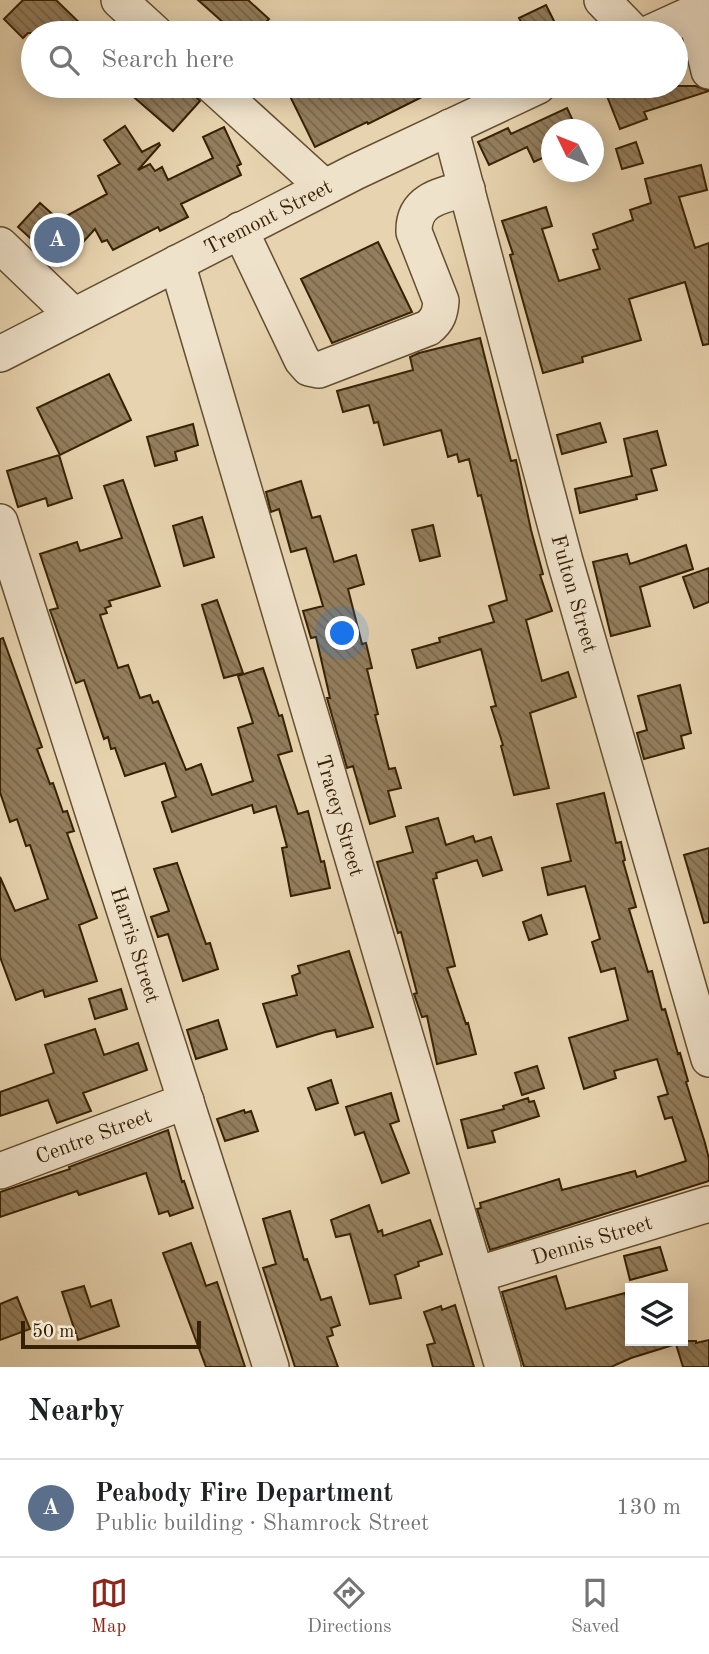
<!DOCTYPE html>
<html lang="en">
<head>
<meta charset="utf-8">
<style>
	body { margin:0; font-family:"Old Standard TT",serif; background:#f6f6f6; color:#202124 }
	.controls { position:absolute; right:21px; bottom:21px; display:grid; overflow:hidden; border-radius:0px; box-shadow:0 4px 18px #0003 }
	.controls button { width:63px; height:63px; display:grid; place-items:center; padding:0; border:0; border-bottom:2px solid #e0e0e0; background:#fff; color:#202124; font:35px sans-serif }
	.compass { position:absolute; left:541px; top:119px; width:63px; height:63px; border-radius:50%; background:#fff; box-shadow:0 4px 18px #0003; rotate:313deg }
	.scale { position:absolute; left:21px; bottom:18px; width:180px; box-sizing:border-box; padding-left:7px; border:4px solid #372104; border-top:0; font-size:19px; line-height:24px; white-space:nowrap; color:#372104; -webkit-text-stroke:5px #efe2cb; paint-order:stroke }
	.you { position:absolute; left:343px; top:634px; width:24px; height:24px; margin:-18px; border:5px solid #fff; border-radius:50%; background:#1a73e8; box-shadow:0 0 0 10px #1a73e833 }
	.badge { display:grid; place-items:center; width:46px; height:46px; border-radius:50%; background:#8f2418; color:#fff; font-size:23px; font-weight:700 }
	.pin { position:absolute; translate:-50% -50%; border:4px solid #fff; box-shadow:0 2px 7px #0006 }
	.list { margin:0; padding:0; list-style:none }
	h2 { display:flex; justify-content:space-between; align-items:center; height:91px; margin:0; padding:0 28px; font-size:30px }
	h2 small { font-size:23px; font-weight:400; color:#757577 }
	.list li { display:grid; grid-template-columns:46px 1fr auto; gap:21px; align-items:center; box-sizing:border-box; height:98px; padding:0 28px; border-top:2px solid #e0e0e0 }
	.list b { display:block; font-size:26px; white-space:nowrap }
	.list p { margin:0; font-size:23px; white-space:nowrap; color:#757577 }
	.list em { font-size:23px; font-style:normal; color:#757577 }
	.icon { flex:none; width:38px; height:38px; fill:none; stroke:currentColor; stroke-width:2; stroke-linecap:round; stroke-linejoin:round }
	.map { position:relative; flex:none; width:709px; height:1367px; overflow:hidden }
	.search { position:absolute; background:#fff; box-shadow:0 4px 18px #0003; left:21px; right:21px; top:21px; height:77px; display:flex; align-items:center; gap:18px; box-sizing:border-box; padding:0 24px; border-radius:38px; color:#757577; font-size:26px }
	.sheet { height:189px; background:#fff }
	nav { display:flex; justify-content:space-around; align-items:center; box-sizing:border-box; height:98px; border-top:2px solid #e0e0e0; background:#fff; font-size:19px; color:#757577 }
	nav a { display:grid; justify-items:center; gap:4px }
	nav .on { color:#8f2418 }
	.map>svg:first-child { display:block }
	.building { fill:url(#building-back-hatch); stroke:#372104; stroke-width:2 }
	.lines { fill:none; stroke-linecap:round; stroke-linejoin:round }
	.minor-casing { stroke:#634e2f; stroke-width:38 }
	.minor { stroke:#efe2cb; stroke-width:35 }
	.labels { text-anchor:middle; stroke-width:6; stroke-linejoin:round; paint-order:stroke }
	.street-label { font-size:21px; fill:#372104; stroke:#efe2cb }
</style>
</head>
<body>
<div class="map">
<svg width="709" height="1367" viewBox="0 0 709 1367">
	<defs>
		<pattern id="building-back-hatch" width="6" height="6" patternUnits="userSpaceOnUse" patternTransform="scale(1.75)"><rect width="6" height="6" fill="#937e5d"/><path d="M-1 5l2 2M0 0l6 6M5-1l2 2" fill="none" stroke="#79674b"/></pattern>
	</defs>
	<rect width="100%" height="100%" fill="#e7d3af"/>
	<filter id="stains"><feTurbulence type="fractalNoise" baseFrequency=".00286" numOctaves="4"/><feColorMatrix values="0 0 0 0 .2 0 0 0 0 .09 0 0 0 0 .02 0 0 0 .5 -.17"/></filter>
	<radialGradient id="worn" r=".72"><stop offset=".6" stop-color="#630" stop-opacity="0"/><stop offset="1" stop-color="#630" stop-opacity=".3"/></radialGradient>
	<!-- building -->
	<path class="building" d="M23,0H56L90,33H28L23,38L4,19Z
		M198,0H248L269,19L255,33H235Z
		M546,5L560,33H527L519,18Z
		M121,86H185L200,101L173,131Z
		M285,86H331L337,97L358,86H444L368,124L367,122L315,147Z
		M603,86H696L709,91L644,112L647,119L620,129Z
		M567,108L574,123L562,130H551V154L534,162L527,147L489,165L478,142L508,128L511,134Z
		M125,126L142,152L159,143L160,145L138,170L150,164L155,171L162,167L168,180L213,158L203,137L224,127L241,164L237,166L241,175L181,204L188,217L160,231L158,227L113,250L107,240L102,242L95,229L61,266L18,227L40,203L59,220L107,194L98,176L120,164L104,140Z
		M636,142L643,163L622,169L616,149Z
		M701,165L707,190L679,197L695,248L709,243V344L703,345L685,282L629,299L641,340L582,357L583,362L543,373L510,255L513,254L502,221L546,207L552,226L542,229L559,281L600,269L593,250L598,249L593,234L633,220L630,210L651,203L645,179Z
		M378,242L412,312L332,343L301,279Z
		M480,338L511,461L516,460L531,530L543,574L540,575L552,611L526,620L542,681L568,672L576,697L530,713L549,788L514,795L501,746L503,745L491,707L496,706L481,649L417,668L412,650L440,642L439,638L494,622L489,606L507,600L481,495L478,496L469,459L459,462L457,454L448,457L441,430L384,445L378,422L374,423L369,405L343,412L337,391L413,370L410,357L419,353Z
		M109,374L131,420L60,455L37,408Z
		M600,423L606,442L562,454L557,435Z
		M193,424L198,445L175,452L177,460L155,466L147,437Z
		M657,431L666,465L651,469L657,490L636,495L637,499L580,513L575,489L632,476L624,439Z
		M59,455L72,498L48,506L46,498L18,507L7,471Z
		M123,480L160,586L109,601L111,606L105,608L107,613L100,615L118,668L128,665L140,698L150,695L153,703L158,701L186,770L201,764L212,795L253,781L238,728L253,723L238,676L263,668L279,716L282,715L292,751L278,755L298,814L308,811L321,862L324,861L330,888L291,896L282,848L287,847L276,806L254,813L252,805L172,832L162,802L176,797L165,763L125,776L115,748L111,749L108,737L104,739L84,680L76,683L50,610L58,608L40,554L77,542L80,551L122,538L104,486Z
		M301,481L312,518L320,516L334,562L356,555L364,584L348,589L362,644L366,643L372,668L367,669L378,714L375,715L389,769L395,768L401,788L388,791L395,816L370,824L353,766L347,768L327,698H330L316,637L311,638L303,611L323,606L306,548L291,552L279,509L271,512L266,492Z
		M202,517L214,557L184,566L173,526Z
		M433,525L440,556L420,561L412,530Z
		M686,545L693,569L640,587L650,626L611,636L593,562L627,554L630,564Z
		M709,568V602L694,608L683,577Z
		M217,600L243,673L224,678L202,605Z
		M3,638L42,747L37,749L50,784L53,783L63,812L67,811L74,831L67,833L97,918L79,925L97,981L45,997L43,990L16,1000L0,957V877L15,911L48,899L30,845L26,846L17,819L10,822L0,792V639Z
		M680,685L691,733L681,736L684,748L644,759L637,733L647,730L638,696Z
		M604,793L616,843L621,842L625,860L623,861L636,907L629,909L648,972L652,971L662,1010L665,1009L678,1054L680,1053L688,1081L686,1082L705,1143L709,1159V1181L490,1250L477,1209L481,1208L480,1203L559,1179L562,1190L635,1171L637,1177L686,1161L672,1117L665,1119L658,1097L668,1094L657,1059L614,1071L616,1078L584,1089L569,1038L628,1020L615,968L601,972L592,942L600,939L585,886L548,895L542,868L571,861L557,804Z
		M438,818L446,845L473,836L475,842L491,837L502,870L483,876L477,860L436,873L437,878L433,879L455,966L447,968L466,1024L468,1023L476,1054L437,1064L427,1016L422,1017L414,994L417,993L401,932L398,933L377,862L413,852L406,827Z
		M709,848V922L704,923L684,855Z
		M177,863L206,944L210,943L218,969L183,981L168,934L158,937L151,917L169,911L154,869Z
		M541,915L547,934L529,940L523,922Z
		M349,951L373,1027L337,1037L335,1030L325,1032L277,1047L263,1004L297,995L292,976L300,973L298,966Z
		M121,989L127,1009L95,1019L89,999Z
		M218,1020L227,1049L196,1059L187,1030Z
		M95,1029L104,1055L138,1043L147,1070L83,1093L91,1111L57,1123L48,1100L0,1116V1092L54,1073L45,1045Z
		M537,1066L544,1088L522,1095L515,1073Z
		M331,1080L338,1103L316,1110L308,1088Z
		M391,1093L399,1121L390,1124L409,1173L382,1183L364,1132L355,1135L346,1107Z
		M528,1098L529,1102L534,1101L539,1116L492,1131L495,1142L468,1148L461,1120L504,1109L503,1106Z
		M244,1110L245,1113L251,1111L258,1131L225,1141L217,1119Z
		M168,1130L182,1182L184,1181L193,1208L170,1216L168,1211L159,1214L146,1173L79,1195L77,1191L0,1217V1192L70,1169L69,1167Z
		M369,1205L378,1232L382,1230L383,1236L430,1220L442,1254L418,1262L419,1266L395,1275L401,1298L370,1304L350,1234L336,1237L331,1220Z
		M290,1211L304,1260L307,1259L321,1300L331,1297L340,1325L331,1328L333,1335L327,1337L338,1367H295L263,1268L276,1264L263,1219Z
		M191,1243L206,1286L217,1282L245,1367H206L163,1253Z
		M660,1247L667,1270L630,1280L624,1256Z
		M556,1276L566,1309L625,1293L630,1312V1341H672L673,1345L631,1358L611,1367H524L502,1292Z
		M84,1286L91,1307L111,1300L119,1326L78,1340L62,1292Z
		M17,1297L30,1329L0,1340V1304Z
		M455,1305L474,1367H433L427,1345L435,1343L424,1312L441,1306L442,1310Z
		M709,1340V1367H683L675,1341H696V1343Z"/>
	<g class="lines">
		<!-- minor casing -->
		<g class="minor-casing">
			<g id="minor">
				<path d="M119,0L155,33"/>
				<path d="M602,0L634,33"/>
				<path d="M695,13L709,71"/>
				<path d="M650,33L709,6"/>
				<path d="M213,86L324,187"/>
				<path id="s1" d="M450,127L565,561L709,1059"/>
				<path d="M240,230L302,360L309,368L319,370L428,328C438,320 440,313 441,301L414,232C413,199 442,195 467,189"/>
				<path d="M0,245L74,316"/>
				<path id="s2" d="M177,263L503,1367"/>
				<path id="s3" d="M0,354L355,172L538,86"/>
				<path id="s4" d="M0,522L271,1367"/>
				<path id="s5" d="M0,1171L186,1101"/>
				<path id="s6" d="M476,1275L709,1204"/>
			</g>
		</g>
		<!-- minor -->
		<use href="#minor" class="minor"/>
	</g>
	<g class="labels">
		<!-- street labels -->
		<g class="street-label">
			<text dy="7" stroke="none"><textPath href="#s3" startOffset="301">Tremont Street</textPath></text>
			<text dy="7" stroke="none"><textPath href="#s1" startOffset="483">Fulton Street</textPath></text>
			<text dy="7" stroke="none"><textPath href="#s2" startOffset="576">Tracey Street</textPath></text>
			<text dy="7" stroke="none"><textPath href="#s4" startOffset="444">Harris Street</textPath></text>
			<text dy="7" stroke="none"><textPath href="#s5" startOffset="100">Centre Street</textPath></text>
			<text dy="7" stroke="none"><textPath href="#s6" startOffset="121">Dennis Street</textPath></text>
		</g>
	</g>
	<rect width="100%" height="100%" filter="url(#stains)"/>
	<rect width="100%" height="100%" fill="url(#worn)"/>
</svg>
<div class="controls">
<button><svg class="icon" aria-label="layers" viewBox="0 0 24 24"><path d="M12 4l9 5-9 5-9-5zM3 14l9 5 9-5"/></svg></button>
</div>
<svg class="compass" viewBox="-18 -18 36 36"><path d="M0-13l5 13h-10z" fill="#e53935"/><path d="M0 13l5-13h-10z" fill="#757577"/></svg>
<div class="scale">50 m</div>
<div class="you"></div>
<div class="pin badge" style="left:57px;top:240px;background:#5c6f8a">A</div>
<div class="search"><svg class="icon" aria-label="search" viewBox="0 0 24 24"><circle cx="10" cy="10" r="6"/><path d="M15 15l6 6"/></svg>Search here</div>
</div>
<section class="sheet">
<h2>Nearby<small></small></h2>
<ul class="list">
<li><span class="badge" style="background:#5c6f8a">A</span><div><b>Peabody Fire Department</b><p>Public building · Shamrock Street</p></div><em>130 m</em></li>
</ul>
</section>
<nav>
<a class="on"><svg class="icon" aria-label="map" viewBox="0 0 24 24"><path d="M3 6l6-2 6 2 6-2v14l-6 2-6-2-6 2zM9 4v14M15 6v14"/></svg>Map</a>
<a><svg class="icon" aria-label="directions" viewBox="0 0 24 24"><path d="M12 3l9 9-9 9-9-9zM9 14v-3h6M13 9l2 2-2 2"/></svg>Directions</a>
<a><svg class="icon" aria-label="saved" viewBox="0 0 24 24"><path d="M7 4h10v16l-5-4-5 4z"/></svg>Saved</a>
</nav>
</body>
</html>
